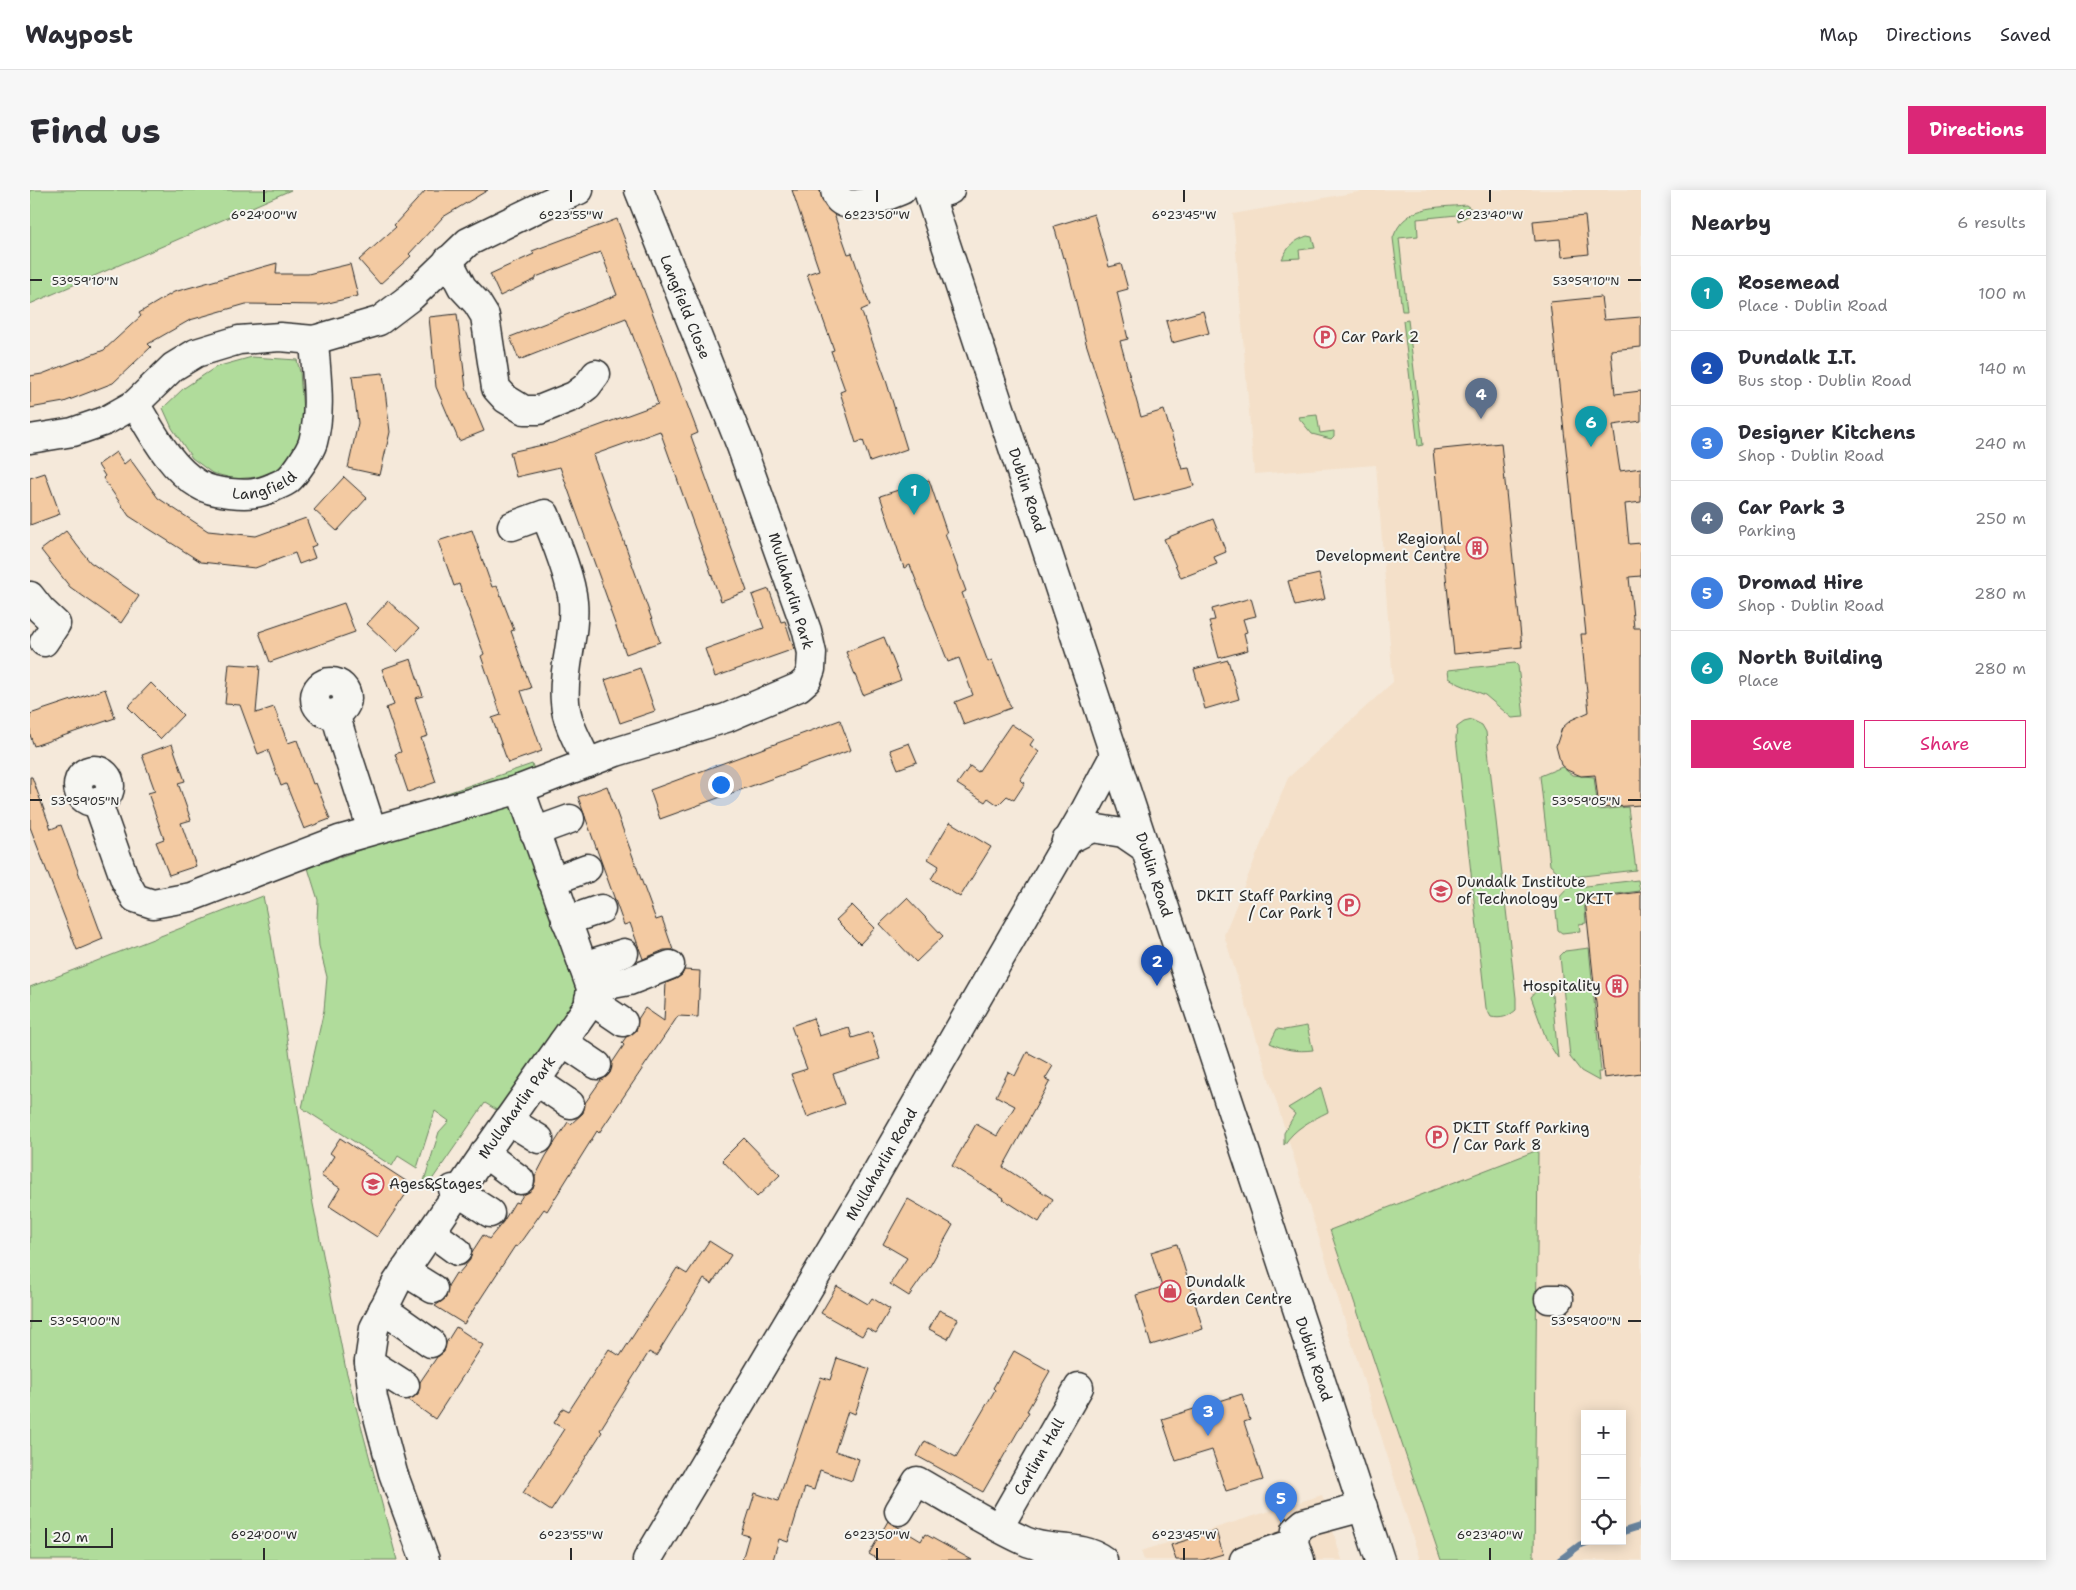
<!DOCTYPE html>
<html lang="en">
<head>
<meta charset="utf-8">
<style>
	body { margin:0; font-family:"Shantell Sans",sans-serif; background:#f7f7f7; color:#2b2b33 }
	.controls { position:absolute; right:15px; bottom:15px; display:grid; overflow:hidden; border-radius:0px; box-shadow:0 2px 12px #0003 }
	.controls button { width:45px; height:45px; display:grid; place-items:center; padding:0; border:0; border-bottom:1px solid #e1e1e2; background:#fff; color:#2b2b33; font:25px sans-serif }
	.scale { position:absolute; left:15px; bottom:12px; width:68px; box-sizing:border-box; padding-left:5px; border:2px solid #2b2b2b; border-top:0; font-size:14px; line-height:18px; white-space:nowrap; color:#2b2b2b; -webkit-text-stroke:4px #f6f6f2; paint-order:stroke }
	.you { position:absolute; left:690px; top:594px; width:18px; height:18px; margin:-12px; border:4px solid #fff; border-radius:50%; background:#1a73e8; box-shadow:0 0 0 8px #1a73e833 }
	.badge { display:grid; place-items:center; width:32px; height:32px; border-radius:50%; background:#db2777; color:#fff; font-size:16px; font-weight:700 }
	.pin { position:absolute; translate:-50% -41px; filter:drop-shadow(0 1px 2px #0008) }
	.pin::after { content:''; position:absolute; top:26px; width:18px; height:15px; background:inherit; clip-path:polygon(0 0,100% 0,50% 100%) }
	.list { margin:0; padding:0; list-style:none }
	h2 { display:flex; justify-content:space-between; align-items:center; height:65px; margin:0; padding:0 20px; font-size:21px }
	h2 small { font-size:16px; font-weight:400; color:#7c7c81 }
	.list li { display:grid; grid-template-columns:32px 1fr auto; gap:15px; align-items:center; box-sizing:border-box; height:75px; padding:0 20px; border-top:1px solid #e1e1e2 }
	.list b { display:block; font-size:19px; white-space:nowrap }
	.list p { margin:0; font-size:16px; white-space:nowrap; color:#7c7c81 }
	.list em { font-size:16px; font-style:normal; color:#7c7c81 }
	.actions { display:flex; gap:10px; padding:15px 20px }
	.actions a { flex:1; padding:11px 0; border:1px solid #db2777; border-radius:0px; text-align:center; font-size:18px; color:#db2777 }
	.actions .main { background:#db2777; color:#fff }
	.icon { flex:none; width:28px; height:28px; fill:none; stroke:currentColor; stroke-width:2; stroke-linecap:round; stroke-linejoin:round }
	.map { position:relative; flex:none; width:1611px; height:1370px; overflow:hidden; border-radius:0px }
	header { display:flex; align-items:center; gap:30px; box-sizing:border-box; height:70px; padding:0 25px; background:#fff; border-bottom:1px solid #e1e1e2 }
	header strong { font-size:24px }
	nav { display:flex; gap:28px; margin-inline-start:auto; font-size:18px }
	.intro { display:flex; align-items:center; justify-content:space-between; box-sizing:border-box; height:120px; padding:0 30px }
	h1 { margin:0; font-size:35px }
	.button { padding:12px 22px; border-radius:0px; background:#db2777; color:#fff; font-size:18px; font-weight:700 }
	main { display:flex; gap:30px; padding:0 30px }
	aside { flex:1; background:#fff; border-radius:0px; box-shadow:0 2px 12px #0003 }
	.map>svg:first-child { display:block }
	.built { fill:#f4e0c9; fill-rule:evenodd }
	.green { fill:#b0dc9b; stroke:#6e8463 }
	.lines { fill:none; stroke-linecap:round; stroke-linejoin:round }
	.stream { stroke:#67839d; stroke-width:7 }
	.building { fill:#f3caa2; stroke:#2b2b2b }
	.minor-casing { stroke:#2b2b2b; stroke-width:31 }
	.major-casing { stroke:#2b2b2b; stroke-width:31 }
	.minor { stroke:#f6f6f2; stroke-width:28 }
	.major { stroke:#f6f6f2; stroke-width:28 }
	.ticks { fill:none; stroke:#2b2b2b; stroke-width:2 }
	.labels { text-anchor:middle; stroke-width:4; stroke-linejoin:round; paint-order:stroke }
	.street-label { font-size:15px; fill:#2b2b2b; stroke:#f6f6f2 }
	.poi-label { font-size:15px; fill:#2b2b2b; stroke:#f6f6f2; text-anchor:start }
	.ticks-label { font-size:12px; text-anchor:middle; fill:#2b2b2b; stroke:#f6f6f2; stroke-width:4; stroke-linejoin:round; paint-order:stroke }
</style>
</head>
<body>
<header>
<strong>Waypost</strong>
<nav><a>Map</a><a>Directions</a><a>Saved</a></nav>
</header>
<div class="intro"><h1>Find us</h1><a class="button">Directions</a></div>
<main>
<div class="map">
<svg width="1611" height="1370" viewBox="0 0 1611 1370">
	<rect width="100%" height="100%" fill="#f5e9da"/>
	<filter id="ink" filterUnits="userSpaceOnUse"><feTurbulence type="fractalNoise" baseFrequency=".02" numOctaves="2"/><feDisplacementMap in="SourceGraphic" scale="10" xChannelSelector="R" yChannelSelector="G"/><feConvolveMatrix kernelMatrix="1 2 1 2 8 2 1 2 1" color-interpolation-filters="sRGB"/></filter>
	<g filter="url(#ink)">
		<!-- built -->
		<path class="built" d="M1339,0H1611V1370H1390L1194,745L1258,588L1363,492L1346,275L1224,284L1203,24ZM1555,1224H1592V1351H1555Z
			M1292,1305L1312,1370H1114L1111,1361Z"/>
		<!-- green -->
		<path class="green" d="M0,0H261L0,114Z
			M1436,15L1443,20L1444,23L1428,31L1427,25L1387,29L1388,46L1369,48L1377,121H1372L1363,48C1375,14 1406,18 1436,15Z
			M1277,46L1282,47L1285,58L1269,60L1270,68L1252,69C1258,57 1263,51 1277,46Z
			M1378,130L1393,255L1388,256L1373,131Z
			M222,167L267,170L270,182L274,235L263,263L249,279L227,287L205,289L182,283L162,268L142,238L133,218L154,198L186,177Z
			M1287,225L1290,243L1304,241V246L1301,249L1282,244L1268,227Z
			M1485,473L1488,476L1494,527L1482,528L1455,505L1429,494L1419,488L1418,480Z
			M1442,530L1452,535L1456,542L1486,808V820C1478,827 1471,829 1461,827L1456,818L1426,548L1427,537L1434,532Z
			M502,574L504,579L371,625L356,624Z
			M1532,577L1542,585L1564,587L1568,620L1598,617L1606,680L1535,688L1520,675L1510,586Z
			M468,612L485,615L551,808L473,924L455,913L399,994L394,991L409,942L419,931L405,921L387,978L368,966L362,976L272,918L294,820L297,787L289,756L287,730L288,710L278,678Z
			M1608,690L1610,701L1554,708L1556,733L1549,734L1550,741L1532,743L1528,740L1525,712L1538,698Z
			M233,706L241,746L283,1014L316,1180L367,1370H0V797Z
			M1559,758L1571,882H1568L1569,891L1551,881L1540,867L1530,766L1535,761Z
			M1512,794H1521L1528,868L1517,851L1501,807Z
			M1277,836L1283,860C1267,862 1254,860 1240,853L1247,839L1254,840Z
			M1291,898L1298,922C1280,931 1265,938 1254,955V943L1265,924L1258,918Z
			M1508,960L1504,1370H1411L1300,1040Z"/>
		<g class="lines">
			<!-- stream -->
			<path class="stream" d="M1592,1342L1611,1336
				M1530,1370L1550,1355L1561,1351"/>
		</g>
		<!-- building -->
		<path class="building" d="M396,0H458L413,27L379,64L381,66L350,94L329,70L366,37L364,35Z
			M762,0H790L794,14L804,24L818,64L822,63L840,116L831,120L855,187L877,259L840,272L833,250L826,253L810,202L815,200L801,161L804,160L777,84L789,80Z
			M1064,24L1079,77L1091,74L1098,99L1087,102L1098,149L1090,151L1111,227L1134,220L1152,279L1159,278L1164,296L1104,311L1092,266L1056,153L1035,67L1033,68L1024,36Z
			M1555,26L1559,64L1532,67L1530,49L1505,51L1503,31Z
			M587,29L668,243L661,246L717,401L691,411L630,241L563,265L630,452L596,464L580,420L581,419L530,277L486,287L480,262L522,253L628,214L622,196L596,128L489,170L480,147L587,105L571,62L506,87V89L470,106L460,84L504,64L502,61Z
			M247,73L246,84H278L320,74L328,106L290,115L216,114L160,130L118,154L121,157L83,193L34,212L0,218V186L12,184L74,160L111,126L109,123L144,102Z
			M1571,107L1574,130L1611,127V157L1581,160L1585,204L1611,201V231L1583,235L1590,281L1611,278V312L1595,314L1599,354L1611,353V386L1599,387L1604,438H1611V615L1569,618L1565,585L1551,586L1537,580L1531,575L1526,556L1532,538L1541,530L1559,522L1551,444H1556L1520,112Z
			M1173,121L1179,143L1142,153L1136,131Z
			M427,124L436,198L454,241L429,251L406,197L399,127Z
			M353,183L360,242L350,285L318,278L328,233L322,186Z
			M1471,253L1492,457L1424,464L1403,260Z
			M86,262L94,274L100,269L128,308L178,341L226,346L276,328L286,355L281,357L285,368L269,374L265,363L225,378L171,372L99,326L73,288L75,286L68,275Z
			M15,283L30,324L0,335V288Z
			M314,287L337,308L307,341L284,320Z
			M899,290L917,343H915L936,401L932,403L958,472L962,470L981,518L934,535L925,512L943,505L929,468L918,472L880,375L874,378L850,306Z
			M1183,329L1196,362L1184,367L1187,374L1151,388L1134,349Z
			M442,340L462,397L467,396L484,440L481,441L501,498L491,501L512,561L478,573L462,528L471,525L451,466L454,464L429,394L424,396L408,351Z
			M36,341L60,372L109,406L91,433L40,397L11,360Z
			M1289,384L1295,409L1265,416L1258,391Z
			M739,399L751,432L755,431L764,459L685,487L675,459L734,438L722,405Z
			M1221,408L1226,426L1213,429L1217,442L1214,443L1218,460L1189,468L1179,431L1185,430L1182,419Z
			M358,411L389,439L367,462L337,434Z
			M314,413L325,442L240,472L229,442Z
			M854,447L871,490L833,505L816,462Z
			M381,469L393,506L385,508L398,546L391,548L406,592L378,602L365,564L371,562L356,518L364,515L352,479Z
			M1198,470L1209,509L1175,519L1164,479Z
			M199,474L230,476L226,523L244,517L258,553L267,550L283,594L286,593L300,629L274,639L256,594L251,596L238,560L228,564L210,515L195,514Z
			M610,478L625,521L590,533L575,490Z
			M121,493L153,525L130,549L98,517Z
			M75,499L85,528L4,556L0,545V524Z
			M810,530L821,560L630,629L620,600Z
			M981,534L1004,549L1000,555L1009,562L990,590L995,593L984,610L977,606L968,615L958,608L955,612L927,594L940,576L948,582Z
			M879,553L887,572L868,579L860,560Z
			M142,554L155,591L148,593L161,630L151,633L166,676L139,685L126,652L134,649L118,603L125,601L112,565Z
			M0,587H2L21,639L31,635L73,749L47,760L0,637Z
			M577,596L626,730L632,728L643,760H634L613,769L600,733L594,735L548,607Z
			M920,632L961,657L930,707L901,689L909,676L898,669Z
			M1611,702V883L1574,888L1555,709Z
			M877,708L913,746L886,772L850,734Z
			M822,715L845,738L830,754L806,730Z
			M654,780L670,781L668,827L648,826L569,943L567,941L517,1021L514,1019L487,1057L485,1056L434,1134L405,1116L416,1108L418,1096L426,1083L428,1084L440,1070L442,1062L453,1045L459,1049L473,1032L485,1012L488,1013L493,1005L503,999L505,992V987L516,966L538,932L541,934L553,923L555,913L571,890L580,883L582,873L594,855L592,853L596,847L606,841L608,829L615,818L634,831L636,793L646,789L652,785Z
			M783,828L789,846L819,837L822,848L841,842L850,869L803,884L814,914L777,927L761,884L777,879L761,836Z
			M997,862L1023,876L1015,889L1020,891L973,977L1023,1009L1009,1032L973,1009L974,1008L922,976L946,934L967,946L985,916L966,906L978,882L985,886Z
			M310,948L382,995L347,1047L299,1016L310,998L291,986L304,966L300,963Z
			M714,948L750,985L727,1007L692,970Z
			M878,1009L923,1035L900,1076L879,1106L860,1094L877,1068L853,1054Z
			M679,1051L701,1065L682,1094L674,1089L626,1166L619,1162L570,1240L572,1242L551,1275L521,1321L493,1303L534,1239L524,1233L533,1218L539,1221L579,1159L590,1166L647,1078L657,1084Z
			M1147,1054L1173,1139L1121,1155L1106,1105L1132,1097L1121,1062Z
			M807,1096L838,1114L842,1108L860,1119L846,1143L837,1138L832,1146L791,1123Z
			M909,1120L928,1129L918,1149L899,1139Z
			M426,1137L453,1155L405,1229L378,1210L388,1204L390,1192L407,1167L414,1162L416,1153Z
			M984,1161L1020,1181L997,1221L999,1222L953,1302L887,1266L895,1251L926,1267L965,1200L963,1198Z
			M807,1168L840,1179L825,1224L818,1221L805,1261L829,1269L822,1291L790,1280L784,1300L775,1297L758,1352L749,1349L743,1370H712L719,1346L712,1344L725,1303L748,1311L791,1187L800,1190Z
			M1212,1204L1220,1230L1214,1232L1233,1290L1196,1301L1182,1260L1146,1271L1132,1229Z
			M858,1331L891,1351L895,1344L942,1370H849L839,1364Z
			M1186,1341L1193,1364L1173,1370H1146L1141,1355Z"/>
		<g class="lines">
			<!-- minor casing -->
			<g class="minor-casing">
				<g id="minor">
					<path d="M805,0C809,29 856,6 872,0"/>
					<path d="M900,7L920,0"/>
					<path d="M418,70L432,97L447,113L455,126L466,198L476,209L494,220H509L544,206L557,196L566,184"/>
					<path id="s1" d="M105,214C122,241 139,277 168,294C177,300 189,302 200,303C218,305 228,304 244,297C248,295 254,293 258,290C266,283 280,262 283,252C292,218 286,185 284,150"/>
					<path d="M0,249L43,242L75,231L105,214L143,177L166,163L209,150L250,147L284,150L349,131L382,106L438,52L516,14L549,0"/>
					<path d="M482,336L515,324C524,347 541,387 543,412C546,445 532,478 535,512C536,532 549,554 558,573"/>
					<path d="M0,406L11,420L26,434L14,452"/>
					<circle cx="301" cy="508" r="16"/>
					<path d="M305,523L314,554L342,640"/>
					<circle cx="64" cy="596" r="16"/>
					<path d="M67,611L95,690L105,708L123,714L161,707L309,650L490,599L586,562L696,528L769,497L777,490L781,479L782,463L777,441L711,256L609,0"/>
					<path d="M504,642L540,629"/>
					<path d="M1036,651L1062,638L1093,643L1115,658"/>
					<path d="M522,691L557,678"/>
					<path d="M536,731L571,719"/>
					<path d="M553,776L594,763"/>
					<path d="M561,798L599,791L640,775"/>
					<path d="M559,809L593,832"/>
					<path d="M533,852L567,875"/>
					<path d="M506,891L540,914"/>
					<path d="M478,930L509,949"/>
					<path d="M454,963L490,990"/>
					<path d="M423,999L460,1023"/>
					<path d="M401,1042L427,1061"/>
					<path d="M374,1081L403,1099"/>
					<path d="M1519,1109H1529"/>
					<path d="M353,1119L401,1153"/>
					<path d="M339,1172L375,1195"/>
					<path d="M869,1321L887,1291C922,1311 958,1334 995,1351C1019,1362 1052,1354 1073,1370"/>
					<path id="s2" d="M969,1337L1049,1197"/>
					<path id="s3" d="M395,1370L363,1283L343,1208L339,1172L344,1138L367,1092L450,970L559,815L561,798L490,599"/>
					<path id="s4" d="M617,1370L828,1015L1052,626L1084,566"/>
					<path d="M1214,1370L1264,1353"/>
					<path d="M1270,1370L1264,1353L1266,1340L1274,1333L1333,1317"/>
				</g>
			</g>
			<!-- major casing -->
			<g class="major-casing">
				<g id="major">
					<path id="s5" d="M898,0L1350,1370"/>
				</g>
			</g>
			<!-- minor -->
			<use href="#minor" class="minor"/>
			<!-- major -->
			<use href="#major" class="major"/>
		</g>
	</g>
	<!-- ticks -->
	<path class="ticks" d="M234,0V12M541,0V12M847,0V12M1154,0V12M1460,0V12M0,90H12M1598,90H1611M0,610H12M1598,610H1611M0,1131H12M1598,1131H1611M234,1358V1370M541,1358V1370M847,1358V1370M1154,1358V1370M1460,1358V1370"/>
	<!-- icons -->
	<defs>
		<g id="parking-ring" transform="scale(1.125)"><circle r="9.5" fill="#f6f6f2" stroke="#d1495b" stroke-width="1.5"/><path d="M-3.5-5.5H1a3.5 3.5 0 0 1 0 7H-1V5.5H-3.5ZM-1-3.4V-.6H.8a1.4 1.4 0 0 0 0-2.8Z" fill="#d1495b"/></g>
		<g id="building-ring" transform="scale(1.125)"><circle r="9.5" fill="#f6f6f2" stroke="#d1495b" stroke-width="1.5"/><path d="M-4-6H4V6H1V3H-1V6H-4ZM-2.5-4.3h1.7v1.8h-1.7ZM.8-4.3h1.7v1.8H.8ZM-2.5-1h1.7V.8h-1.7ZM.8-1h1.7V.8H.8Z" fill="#d1495b"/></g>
		<g id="university-ring" transform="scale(1.125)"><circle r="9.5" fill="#f6f6f2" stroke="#d1495b" stroke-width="1.5"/><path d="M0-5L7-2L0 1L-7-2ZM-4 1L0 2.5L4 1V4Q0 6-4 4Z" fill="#d1495b"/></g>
		<g id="school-ring" transform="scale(1.125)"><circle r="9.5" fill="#f6f6f2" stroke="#d1495b" stroke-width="1.5"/><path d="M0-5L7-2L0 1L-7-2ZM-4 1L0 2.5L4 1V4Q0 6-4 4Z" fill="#d1495b"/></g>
		<g id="shop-ring" transform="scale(1.125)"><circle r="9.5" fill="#f6f6f2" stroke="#d1495b" stroke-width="1.5"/><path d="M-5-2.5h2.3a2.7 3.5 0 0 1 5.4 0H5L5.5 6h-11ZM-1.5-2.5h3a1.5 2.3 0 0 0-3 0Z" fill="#d1495b"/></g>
	</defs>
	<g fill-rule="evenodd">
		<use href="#parking-ring" x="1295" y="147"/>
		<use href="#building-ring" x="1447" y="358"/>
		<use href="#university-ring" x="1411" y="701"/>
		<use href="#parking-ring" x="1319" y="715"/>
		<use href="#building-ring" x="1587" y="796"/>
		<use href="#parking-ring" x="1407" y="947"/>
		<use href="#school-ring" x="343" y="994"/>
		<use href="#shop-ring" x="1140" y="1101"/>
	</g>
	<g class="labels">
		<!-- street labels -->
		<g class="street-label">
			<text transform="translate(655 117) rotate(68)" y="5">Langfield Close</text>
			<text dy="5" stroke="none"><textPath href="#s1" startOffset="172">Langfield</textPath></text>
			<text dy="5" stroke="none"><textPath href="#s5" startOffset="316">Dublin Road</textPath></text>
			<text transform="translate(761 401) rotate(73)" y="5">Mullaharlin Park</text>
			<text dy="5" stroke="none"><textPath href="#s5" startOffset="721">Dublin Road</textPath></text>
			<text dy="5" stroke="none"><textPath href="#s3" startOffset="504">Mullaharlin Park</textPath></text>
			<text dy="5" stroke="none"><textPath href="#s4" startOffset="460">Mullaharlin Road</textPath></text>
			<text dy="5" stroke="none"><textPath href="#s5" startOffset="1231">Dublin Road</textPath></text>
			<text dy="5" stroke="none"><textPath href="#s2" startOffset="81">Carlinn Hall</textPath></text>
		</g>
		<!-- poi labels -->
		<g class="poi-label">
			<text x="1311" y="152">Car Park 2</text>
			<text x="1431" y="354" text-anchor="end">Regional<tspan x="1431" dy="17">Development Centre</tspan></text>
			<text x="1427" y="697">Dundalk Institute<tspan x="1427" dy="17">of Technology - DKIT</tspan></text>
			<text x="1303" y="711" text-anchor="end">DKIT Staff Parking<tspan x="1303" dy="17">/ Car Park 1</tspan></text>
			<text x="1571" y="801" text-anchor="end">Hospitality</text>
			<text x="1423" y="943">DKIT Staff Parking<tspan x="1423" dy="17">/ Car Park 8</tspan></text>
			<text x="359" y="999">Ages&amp;Stages</text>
			<text x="1156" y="1097">Dundalk<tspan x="1156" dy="17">Garden Centre</tspan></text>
		</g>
	</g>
	<g class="ticks-label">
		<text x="234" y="29">6°24'00"W</text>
		<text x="541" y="29">6°23'55"W</text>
		<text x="847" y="29">6°23'50"W</text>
		<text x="1154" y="29">6°23'45"W</text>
		<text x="1460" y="29">6°23'40"W</text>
		<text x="55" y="95">53°59'10"N</text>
		<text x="1556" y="95">53°59'10"N</text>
		<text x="55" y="615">53°59'05"N</text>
		<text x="1556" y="615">53°59'05"N</text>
		<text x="55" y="1135">53°59'00"N</text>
		<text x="1556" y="1135">53°59'00"N</text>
		<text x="234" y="1349">6°24'00"W</text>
		<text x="541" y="1349">6°23'55"W</text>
		<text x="847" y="1349">6°23'50"W</text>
		<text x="1154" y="1349">6°23'45"W</text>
		<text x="1460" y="1349">6°23'40"W</text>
	</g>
</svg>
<div class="controls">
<button>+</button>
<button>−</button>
<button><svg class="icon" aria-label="locate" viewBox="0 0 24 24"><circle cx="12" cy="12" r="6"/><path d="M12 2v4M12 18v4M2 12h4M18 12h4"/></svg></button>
</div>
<div class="scale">20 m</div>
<div class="you"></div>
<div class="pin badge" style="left:884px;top:325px;background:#0f9aa8">1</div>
<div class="pin badge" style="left:1127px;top:796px;background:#1a4fb4">2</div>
<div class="pin badge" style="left:1178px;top:1246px;background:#3f7fe0">3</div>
<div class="pin badge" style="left:1451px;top:229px;background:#5c6f8a">4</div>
<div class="pin badge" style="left:1251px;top:1333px;background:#3f7fe0">5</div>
<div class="pin badge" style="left:1561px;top:257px;background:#0f9aa8">6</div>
</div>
<aside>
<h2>Nearby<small>6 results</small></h2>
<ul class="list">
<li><span class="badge" style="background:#0f9aa8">1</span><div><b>Rosemead</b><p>Place · Dublin Road</p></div><em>100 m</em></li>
<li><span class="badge" style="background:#1a4fb4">2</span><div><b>Dundalk I.T.</b><p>Bus stop · Dublin Road</p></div><em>140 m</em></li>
<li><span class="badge" style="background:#3f7fe0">3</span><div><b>Designer Kitchens</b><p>Shop · Dublin Road</p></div><em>240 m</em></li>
<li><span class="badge" style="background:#5c6f8a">4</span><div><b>Car Park 3</b><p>Parking</p></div><em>250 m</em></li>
<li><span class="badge" style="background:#3f7fe0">5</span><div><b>Dromad Hire</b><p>Shop · Dublin Road</p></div><em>280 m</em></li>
<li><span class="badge" style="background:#0f9aa8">6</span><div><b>North Building</b><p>Place</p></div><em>280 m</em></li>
</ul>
<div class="actions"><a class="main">Save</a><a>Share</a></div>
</aside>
</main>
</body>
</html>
